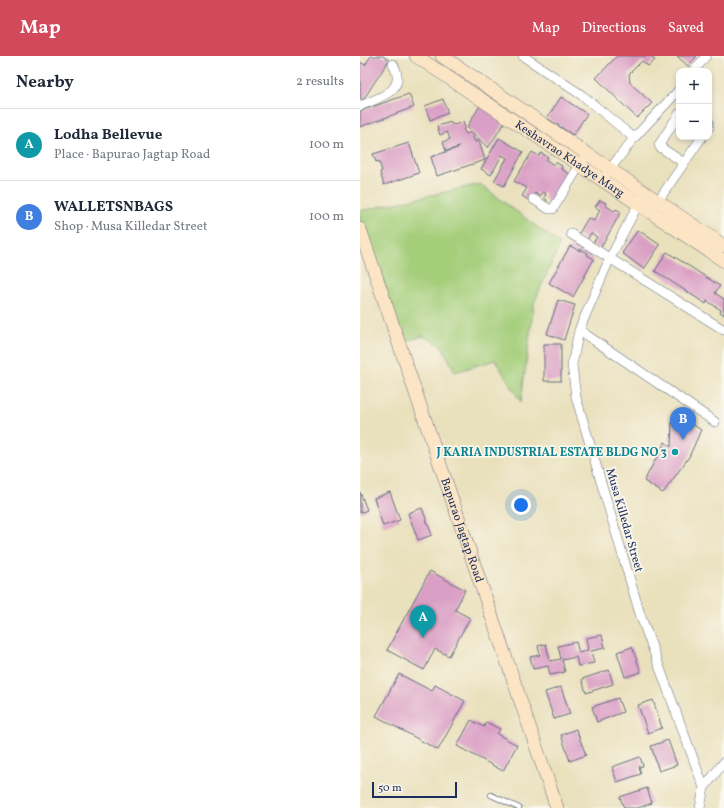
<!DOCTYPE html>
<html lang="en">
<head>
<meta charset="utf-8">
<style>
	body { margin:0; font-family:Vollkorn,serif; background:#f2f2f3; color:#1f2937 }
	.controls { position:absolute; right:12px; top:12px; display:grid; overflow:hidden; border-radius:8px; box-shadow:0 2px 6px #0003 }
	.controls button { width:36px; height:36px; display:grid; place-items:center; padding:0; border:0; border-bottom:1px solid #e0e1e3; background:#fff; color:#1f2937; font:20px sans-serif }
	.scale { position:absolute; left:12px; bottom:10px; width:85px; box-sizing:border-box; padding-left:4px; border:2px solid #1b2f5e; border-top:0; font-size:11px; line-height:14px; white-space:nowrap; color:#1b2f5e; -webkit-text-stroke:3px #fbf7ec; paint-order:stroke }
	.you { position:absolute; left:161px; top:449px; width:14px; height:14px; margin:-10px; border:3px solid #fff; border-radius:50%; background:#1a73e8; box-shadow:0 0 0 6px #1a73e833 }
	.badge { display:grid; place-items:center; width:26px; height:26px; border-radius:50%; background:#d1495b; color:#fff; font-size:13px; font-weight:700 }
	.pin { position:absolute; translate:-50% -33px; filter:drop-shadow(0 1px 2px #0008) }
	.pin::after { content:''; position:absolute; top:21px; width:14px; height:12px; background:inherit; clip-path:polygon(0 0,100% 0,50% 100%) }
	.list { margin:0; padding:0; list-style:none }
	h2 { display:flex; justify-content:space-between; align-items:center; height:52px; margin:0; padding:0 16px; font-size:17px }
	h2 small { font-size:13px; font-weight:400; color:#747a83 }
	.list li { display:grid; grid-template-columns:26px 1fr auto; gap:12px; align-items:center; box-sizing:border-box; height:72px; padding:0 16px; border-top:1px solid #e0e1e3 }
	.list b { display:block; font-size:15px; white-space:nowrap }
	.list p { margin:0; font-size:13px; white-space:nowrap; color:#747a83 }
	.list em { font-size:13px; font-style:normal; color:#747a83 }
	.map { position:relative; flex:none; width:364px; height:752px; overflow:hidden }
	header { display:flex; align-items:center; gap:24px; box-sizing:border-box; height:56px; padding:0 20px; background:#d1495b; color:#fff }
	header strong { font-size:19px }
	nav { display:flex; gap:22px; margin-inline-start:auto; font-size:14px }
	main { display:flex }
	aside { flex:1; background:#fff }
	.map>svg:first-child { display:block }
	.green { fill:#a4ce7a; stroke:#607e6c }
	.building { fill:#da9fc5 }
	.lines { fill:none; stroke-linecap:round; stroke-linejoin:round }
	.lane-casing { stroke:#636d7f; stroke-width:6 }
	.street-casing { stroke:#636d7f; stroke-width:10 }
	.secondary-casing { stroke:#636d7f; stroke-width:14 }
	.lane { stroke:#fff; stroke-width:4.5 }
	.street { stroke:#fff; stroke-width:9 }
	.secondary { stroke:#fce5c4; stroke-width:13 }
	.culture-dot { fill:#0f9aa8; stroke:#fbf7ec; stroke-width:1.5 }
	.labels { text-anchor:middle; stroke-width:3.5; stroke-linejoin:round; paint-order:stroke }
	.street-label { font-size:12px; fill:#1b2f5e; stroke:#fbf7ec }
	.culture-label { font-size:12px; font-weight:bold; fill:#0d838f; stroke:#fbf7ec; text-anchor:end }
</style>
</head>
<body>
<header>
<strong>Map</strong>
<nav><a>Map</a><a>Directions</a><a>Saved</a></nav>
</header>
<main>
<aside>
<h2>Nearby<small>2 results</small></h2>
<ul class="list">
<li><span class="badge" style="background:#0f9aa8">A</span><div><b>Lodha Bellevue</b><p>Place · Bapurao Jagtap Road</p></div><em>100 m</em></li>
<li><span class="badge" style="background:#3f7fe0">B</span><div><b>WALLETSNBAGS</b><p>Shop · Musa Killedar Street</p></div><em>100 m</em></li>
</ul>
</aside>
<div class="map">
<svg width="364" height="752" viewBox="0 0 364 752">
	<rect width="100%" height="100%" fill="#fbf7ec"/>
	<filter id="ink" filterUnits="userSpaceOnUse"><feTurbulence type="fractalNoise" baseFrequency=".025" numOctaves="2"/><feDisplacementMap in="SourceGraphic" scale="8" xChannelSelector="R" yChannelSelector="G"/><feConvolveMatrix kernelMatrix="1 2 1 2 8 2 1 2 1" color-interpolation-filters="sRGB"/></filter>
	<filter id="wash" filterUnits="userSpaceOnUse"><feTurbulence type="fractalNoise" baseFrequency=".012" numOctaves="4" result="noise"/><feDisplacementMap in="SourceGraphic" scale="16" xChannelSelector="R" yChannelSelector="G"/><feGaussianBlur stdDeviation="0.9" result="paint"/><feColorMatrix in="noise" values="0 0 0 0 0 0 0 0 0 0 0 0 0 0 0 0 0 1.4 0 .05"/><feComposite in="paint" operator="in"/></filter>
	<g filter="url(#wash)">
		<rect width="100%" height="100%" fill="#e9e0bc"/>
		<!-- green -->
		<path class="green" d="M120,128L200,188L174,247L161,346L135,304L95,316L82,290L63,280L39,287L0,172V155Z"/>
		<g id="blocks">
			<!-- building -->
			<path class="building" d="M11,0H23L29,4L3,44L0,42V6L5,9Z
				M257,0H291L295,4L288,10L282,5L269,18L270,27L292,47L277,62L236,22Z
				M317,0H337L328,10Z
				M49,38L54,51L0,71V55Z
				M201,41L227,58L213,79L187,62Z
				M83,43L88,57L70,64L65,50Z
				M121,48L146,64L128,92L107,71Z
				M91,66V68H93L94,69L103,66L105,72L103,73L106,78L111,76L115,86L119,85L125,104L77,120L71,101L100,91L86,95L83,86L90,83L87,76L80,79L77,70Z
				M139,82L163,96L144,130L134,125L147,102L142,99L131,119L121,113Z
				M49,87L59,117L24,129L20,116L22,115L19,105L16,106L13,98Z
				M172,96L179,100L181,97L188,101L186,104L194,109L195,106L202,110L201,113L210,118L192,150L186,146L187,144L184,142L186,138L183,136L180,140L175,137L170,145L162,140L167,132L154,125Z
				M240,144L246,147L245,149L254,155L256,153L261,156L240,193L232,188L237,181L231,177L227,184L218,179L228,162L234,165L240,154L235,151Z
				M278,174L300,189L284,213L262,197Z
				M210,190L220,195V193L228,197L227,199L234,203L213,241L189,227Z
				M307,196L360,230L355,237L364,243V259L360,256L361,254L347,245L346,248L295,215Z
				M198,244L215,249L204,284L187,278Z
				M184,288H201V325H184Z
				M323,362L341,374L329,401L303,437L284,425L305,386L311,391L312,366L319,369Z
				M0,436L7,454L0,457Z
				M30,436L40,464L23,470L14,442Z
				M62,452L72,479L58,484L48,457Z
				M70,515L105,534L95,554L110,562L89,600L75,593L64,614L27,594Z
				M242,579L245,592L231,595L234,607L218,610L216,601L202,604L205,616L190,619L188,610L173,613L170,601L180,599L178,590L186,588L190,605L201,603L198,590L216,586L219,597L228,594L226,582Z
				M272,591L281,616L265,621L257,596Z
				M249,614L253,628L226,637L222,623Z
				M39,618L72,635L75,629L105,645L78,694L16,660Z
				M201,631L210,658L194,663L185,636Z
				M258,642L263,656L237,666L232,651Z
				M293,644L302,672L288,677L278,649Z
				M111,664L124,671L126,666L140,673L137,678L157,689L143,715L97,690Z
				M216,673L226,699L210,705L201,679Z
				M308,684L317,709L299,715L291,690Z
				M280,701L283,710L279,711L281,718L257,726L252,711Z
				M287,732L292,747L278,752H264L260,741Z"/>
		</g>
	</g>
	<g filter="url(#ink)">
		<use href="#blocks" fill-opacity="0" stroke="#636d7f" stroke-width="1"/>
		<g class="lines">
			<!-- lane casing -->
			<g class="lane-casing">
				<path id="lane" d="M131,739L159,752"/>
			</g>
			<!-- street casing -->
			<g class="street-casing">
				<path id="street" d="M163,0L223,40L274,82
					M334,15L346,0
					M0,50C20,41 48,35 33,8
					M319,58L299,89L300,91L324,107
					M349,66V71
					M247,117L274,82L319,34
					M173,143L189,153H193L223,104
					M281,143L250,202L219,274L212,309L216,341L280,558L344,732
					M298,145L342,81
					M211,178L364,274
					M219,274L355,366
					M340,752L344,732L364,706"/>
			</g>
			<!-- secondary casing -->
			<g class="secondary-casing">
				<g id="secondary">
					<path id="s1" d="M56,0L364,205"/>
					<path d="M82,0L364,190"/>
					<path id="s2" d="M0,173L197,752"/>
				</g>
			</g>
			<!-- lane -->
			<use href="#lane" class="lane"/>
			<!-- street -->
			<use href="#street" class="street"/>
			<!-- secondary -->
			<use href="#secondary" class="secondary"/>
		</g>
	</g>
	<!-- markers -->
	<circle class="culture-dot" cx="315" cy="396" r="4"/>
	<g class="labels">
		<!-- street labels -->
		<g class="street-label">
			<text dy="4" stroke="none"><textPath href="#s1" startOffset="185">Keshavrao Khadye Marg</textPath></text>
			<text transform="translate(265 464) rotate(74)" y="4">Musa Killedar Street</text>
			<text dy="4" stroke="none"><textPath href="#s2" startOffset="318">Bapurao Jagtap Road</textPath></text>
		</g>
		<!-- culture labels -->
		<g class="culture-label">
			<text x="307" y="400">J KARIA INDUSTRIAL ESTATE BLDG NO 3</text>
		</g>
	</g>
</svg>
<div class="controls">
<button>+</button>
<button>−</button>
</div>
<div class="scale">50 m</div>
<div class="you"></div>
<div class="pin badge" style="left:63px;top:582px;background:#0f9aa8">A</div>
<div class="pin badge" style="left:323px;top:384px;background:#3f7fe0">B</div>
</div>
</main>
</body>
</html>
